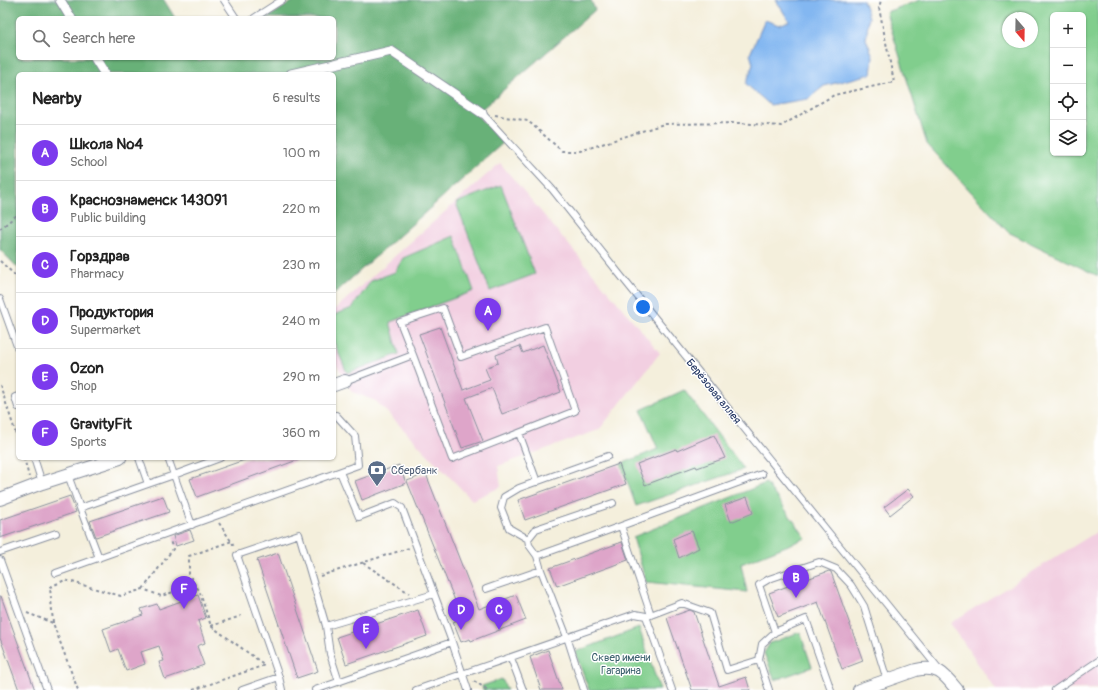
<!DOCTYPE html>
<html lang="en">
<head>
<meta charset="utf-8">
<style>
	body { margin:0; font-family:Pangolin,sans-serif; background:#f2f2f2; color:#222 }
	.controls { position:absolute; right:12px; top:12px; display:grid; overflow:hidden; border-radius:6px; box-shadow:0 1px 3px #0004 }
	.controls button { width:36px; height:36px; display:grid; place-items:center; padding:0; border:0; border-bottom:1px solid #e0e0e0; background:#fff; color:#222; font:20px sans-serif }
	.compass { position:absolute; left:1002px; top:12px; width:36px; height:36px; border-radius:50%; background:#fff; box-shadow:0 1px 3px #0004; rotate:160deg }
	.you { position:absolute; left:643px; top:307px; width:14px; height:14px; margin:-10px; border:3px solid #fff; border-radius:50%; background:#1a73e8; box-shadow:0 0 0 6px #1a73e833 }
	.badge { display:grid; place-items:center; width:26px; height:26px; border-radius:50%; background:#7c3aed; color:#fff; font-size:13px; font-weight:700 }
	.pin { position:absolute; translate:-50% -33px; filter:drop-shadow(0 1px 2px #0008) }
	.pin::after { content:''; position:absolute; top:21px; width:14px; height:12px; background:inherit; clip-path:polygon(0 0,100% 0,50% 100%) }
	.list { margin:0; padding:0; list-style:none }
	h2 { display:flex; justify-content:space-between; align-items:center; height:52px; margin:0; padding:0 16px; font-size:17px }
	h2 small { font-size:13px; font-weight:400; color:#767676 }
	.list li { display:grid; grid-template-columns:26px 1fr auto; gap:12px; align-items:center; box-sizing:border-box; height:56px; padding:0 16px; border-top:1px solid #e0e0e0 }
	.list b { display:block; font-size:15px; white-space:nowrap }
	.list p { margin:0; font-size:13px; white-space:nowrap; color:#767676 }
	.list em { font-size:13px; font-style:normal; color:#767676 }
	.icon { flex:none; width:22px; height:22px; fill:none; stroke:currentColor; stroke-width:2; stroke-linecap:round; stroke-linejoin:round }
	.map { position:relative; flex:none; width:1098px; height:690px; overflow:hidden }
	.search { position:absolute; background:#fff; box-shadow:0 1px 3px #0004; left:16px; top:16px; width:320px; height:44px; display:flex; align-items:center; gap:10px; box-sizing:border-box; padding:0 14px; border-radius:6px; color:#767676; font-size:15px }
	.panel { position:absolute; background:#fff; box-shadow:0 1px 3px #0004; left:16px; top:72px; width:320px; height:388px; border-radius:6px }
	.map>svg:first-child { display:block }
	.built { fill:#f2cfe1 }
	.green { fill:#81ce8d; stroke:#4e7e76; fill-rule:evenodd }
	.forest { fill:#68b178; stroke:#42706b }
	.water { fill:#83b7f1; stroke:#4f73a8 }
	.building { fill:#dea5c9 }
	.lines { fill:none; stroke-linecap:round; stroke-linejoin:round }
	.service-casing { stroke:#888f9d; stroke-width:8 }
	.pedestrian-casing { stroke:#888f9d; stroke-width:11 }
	.minor-casing { stroke:#888f9d; stroke-width:14 }
	.path { stroke:#888f9d; stroke-width:2; stroke-dasharray:3 3; stroke-linecap:butt }
	.service { stroke:#fff; stroke-width:6 }
	.pedestrian { stroke:#fff; stroke-width:9 }
	.minor { stroke:#fff; stroke-width:12 }
	.labels { text-anchor:middle; stroke-width:3; stroke-linejoin:round; paint-order:stroke }
	.street-label { font-size:11px; fill:#1b2f5e; stroke:#fff }
	.service-label { font-size:11px; fill:#4e5e75; stroke:#fff; text-anchor:start }
	.park-label { font-size:11px; fill:#3a5f6c; stroke:#fff }
</style>
</head>
<body>
<div class="map">
<svg width="1098" height="690" viewBox="0 0 1098 690">
	<rect width="100%" height="100%" fill="#fff"/>
	<filter id="ink" filterUnits="userSpaceOnUse"><feTurbulence type="fractalNoise" baseFrequency=".025" numOctaves="2"/><feDisplacementMap in="SourceGraphic" scale="8" xChannelSelector="R" yChannelSelector="G"/><feConvolveMatrix kernelMatrix="1 2 1 2 8 2 1 2 1" color-interpolation-filters="sRGB"/></filter>
	<filter id="wash" filterUnits="userSpaceOnUse"><feTurbulence type="fractalNoise" baseFrequency=".012" numOctaves="4" result="noise"/><feDisplacementMap in="SourceGraphic" scale="16" xChannelSelector="R" yChannelSelector="G"/><feGaussianBlur stdDeviation="0.9" result="paint"/><feColorMatrix in="noise" values="0 0 0 0 0 0 0 0 0 0 0 0 0 0 0 0 0 1.4 0 .05"/><feComposite in="paint" operator="in"/></filter>
	<g filter="url(#wash)">
		<rect width="100%" height="100%" fill="#f4efdc"/>
		<!-- built -->
		<path class="built" d="M500,163L660,353L599,430L498,466L501,487L472,500L376,401L352,392L334,360V310Z
			M1098,531V689L996,690L950,623Z"/>
		<!-- green -->
		<path class="green" d="M920,0H1098V276L1008,232L927,144L886,12ZM1053,15H1083V153H1053ZM1008,18H1032V42H1008Z
			M501,185L535,274L490,291L456,203Z
			M454,236L474,291L390,322L399,354L347,373L334,342V315L352,308L371,281L395,272L403,258Z
			M684,390L744,469L636,506L621,464L658,449L641,410Z
			M766,483L806,538L741,564L747,592L646,582L633,537Z
			M639,628L660,690H589L575,652Z
			M800,632L812,667L775,680L764,653L770,643Z
			M502,679L507,690H483L482,686Z"/>
		<!-- forest -->
		<path class="forest" d="M0,0H164L175,18H18V58H197L199,62L205,58H334V18H267L295,0H591L595,10L476,114L503,143L334,294V74H18V268L0,250Z"/>
		<!-- water -->
		<path class="water" d="M776,0H863L869,17L866,39L873,56L871,74L824,86L808,99L770,105L746,84L753,64L750,54L765,20L779,25L789,21Z"/>
		<g id="blocks">
			<!-- building -->
			<path class="building" d="M440,327L463,390L490,380L485,368L498,363L496,355L520,346L523,353L543,345L561,392L502,414L492,388L466,398L483,441L462,448L419,334Z
				M714,435L725,458L697,468L696,466L645,485L637,464L676,449L677,451Z
				M250,458H300V459L197,497L190,479Z
				M619,464L626,484L525,520L518,500Z
				M399,465L406,483L362,500L355,481Z
				M426,474L479,609L516,595L526,620L471,641L470,639L461,642L453,622L462,618L407,481Z
				M908,489L914,496L890,515L884,507Z
				M70,496L76,512L0,538V520Z
				M163,496L169,512L96,537L90,521Z
				M747,497L753,513L731,522L725,505Z
				M190,530L194,540L176,546L173,536Z
				M692,531L699,548L679,558L673,539Z
				M622,542L628,560L557,586L550,568Z
				M278,553L318,671L297,678L257,560Z
				M829,571L831,572L863,661L842,669L818,602L778,617L769,593Z
				M198,595L206,618L198,621L205,643L197,646L204,665L165,679L159,662L164,661L159,646L141,652L145,664L126,671L118,649L111,652L103,629L143,615L141,609L157,604L159,609Z
				M0,596H1L35,690H19L0,638Z
				M418,610L427,636L346,664L337,637Z
				M690,610L694,612L719,686L746,677L750,690H692L667,618Z
				M548,650L562,690H541L530,657Z"/>
		</g>
	</g>
	<g filter="url(#ink)">
		<use href="#blocks" fill-opacity="0" stroke="#888f9d" stroke-width="1"/>
		<g class="lines">
			<!-- service casing -->
			<g class="service-casing">
				<path id="service" d="M224,0L236,18
					M254,18L282,0
					M482,113L552,189L621,276L939,669
					M0,299L18,349
					M345,381L413,355L400,322L443,308L461,357L545,327L575,411L452,459L413,355
					M18,396L15,397L18,407
					M519,433L537,482
					M34,458L42,483
					M139,458L148,484L174,475L192,525
					M168,458L174,475L220,458
					M340,472L359,517L395,503L402,508L452,642L468,690
					M68,475L80,508
					M621,526L762,474
					M528,539L509,528L501,508L504,497L519,488L608,456
					M0,552L56,533
					M537,556L529,545L528,539L536,529L613,503
					M99,558L80,508L148,484
					M0,560L47,690
					M541,570L537,556L621,526L651,615
					M56,573L358,465L355,436L336,415H334
					M486,589L541,570L567,637L584,690
					M648,616L682,603L710,613L727,670L759,660
					M326,626L434,594
					M775,632L806,619L831,690
					M511,658L523,690
					M242,690L279,677
					M282,690L279,677L237,555L299,534L326,626L330,654L339,682
					M315,690L452,642
					M416,690L635,614L646,616L672,690
					M769,690L759,660L762,644L775,632L759,585L769,579L819,562L836,569L851,585L864,606L887,680
					M1055,690L1098,661"/>
			</g>
			<!-- pedestrian casing -->
			<g class="pedestrian-casing">
				<path id="pedestrian" d="M60,0L71,18
					M95,58L105,74
					M291,74L391,51L482,113"/>
			</g>
			<!-- minor casing -->
			<g class="minor-casing">
				<path id="minor" d="M334,385L345,381
					M0,499L42,483L120,458
					M859,690L916,670C938,665 944,674 957,690"/>
			</g>
			<!-- path -->
			<path class="path" d="M495,115L528,121L562,151H580L664,124L739,123L781,126L834,95L894,82L879,8L881,0
				M0,229L18,214
				M0,261L18,278
				M0,385L18,440
				M24,458L29,477
				M219,523L231,541
				M363,563L409,593
				M320,576L409,548
				M195,585L189,574V556L232,541L234,548
				M143,589L173,549L170,541
				M27,613L53,623L78,690
				M53,623L50,587L65,580L121,596L143,589L161,596L195,585L199,590L211,626L265,665
				M211,626L241,616
				M474,681L488,690
				M193,690L265,665"/>
			<!-- service -->
			<use href="#service" class="service"/>
			<!-- pedestrian -->
			<use href="#pedestrian" class="pedestrian"/>
			<!-- minor -->
			<use href="#minor" class="minor"/>
		</g>
	</g>
	<!-- icons -->
	<defs>
		<g id="bank-pin" transform="scale(1)"><path d="M0 17L-7.5 6A9.5 9.5 0 1 1 7.5 6Z" fill="#5c6f8a" stroke="#fff"/><path d="M-6-4H6V4H-6ZM0-2.3a2.3 2.3 0 1 0 0 4.6a2.3 2.3 0 1 0 0-4.6Z" fill="#fff"/></g>
	</defs>
	<g fill-rule="evenodd">
		<use href="#bank-pin" x="377" y="470"/>
	</g>
	<g class="labels">
		<!-- street labels -->
		<g class="street-label">
			<text transform="translate(714 391) rotate(51)" y="4">Берёзовая аллея</text>
		</g>
		<!-- service labels -->
		<g class="service-label">
			<text x="391" y="474">Сбербанк</text>
		</g>
		<!-- park labels -->
		<g class="park-label">
			<text x="621" y="661">Сквер имени<tspan x="621" dy="13">Гагарина</tspan></text>
		</g>
	</g>
</svg>
<div class="controls">
<button>+</button>
<button>−</button>
<button><svg class="icon" aria-label="locate" viewBox="0 0 24 24"><circle cx="12" cy="12" r="6"/><path d="M12 2v4M12 18v4M2 12h4M18 12h4"/></svg></button>
<button><svg class="icon" aria-label="layers" viewBox="0 0 24 24"><path d="M12 4l9 5-9 5-9-5zM3 14l9 5 9-5"/></svg></button>
</div>
<svg class="compass" viewBox="-18 -18 36 36"><path d="M0-13l5 13h-10z" fill="#e53935"/><path d="M0 13l5-13h-10z" fill="#767676"/></svg>
<div class="you"></div>
<div class="pin badge" style="left:488px;top:331px">A</div>
<div class="pin badge" style="left:796px;top:598px">B</div>
<div class="pin badge" style="left:499px;top:630px">C</div>
<div class="pin badge" style="left:461px;top:630px">D</div>
<div class="pin badge" style="left:366px;top:649px">E</div>
<div class="pin badge" style="left:184px;top:609px">F</div>
<div class="search"><svg class="icon" aria-label="search" viewBox="0 0 24 24"><circle cx="10" cy="10" r="6"/><path d="M15 15l6 6"/></svg>Search here</div>
<section class="panel">
<h2>Nearby<small>6 results</small></h2>
<ul class="list">
<li><span class="badge">A</span><div><b>Школа №4</b><p>School</p></div><em>100 m</em></li>
<li><span class="badge">B</span><div><b>Краснознаменск 143091</b><p>Public building</p></div><em>220 m</em></li>
<li><span class="badge">C</span><div><b>Горздрав</b><p>Pharmacy</p></div><em>230 m</em></li>
<li><span class="badge">D</span><div><b>Продуктория</b><p>Supermarket</p></div><em>240 m</em></li>
<li><span class="badge">E</span><div><b>Ozon</b><p>Shop</p></div><em>290 m</em></li>
<li><span class="badge">F</span><div><b>GravityFit</b><p>Sports</p></div><em>360 m</em></li>
</ul>
</section>
</div>
</body>
</html>
